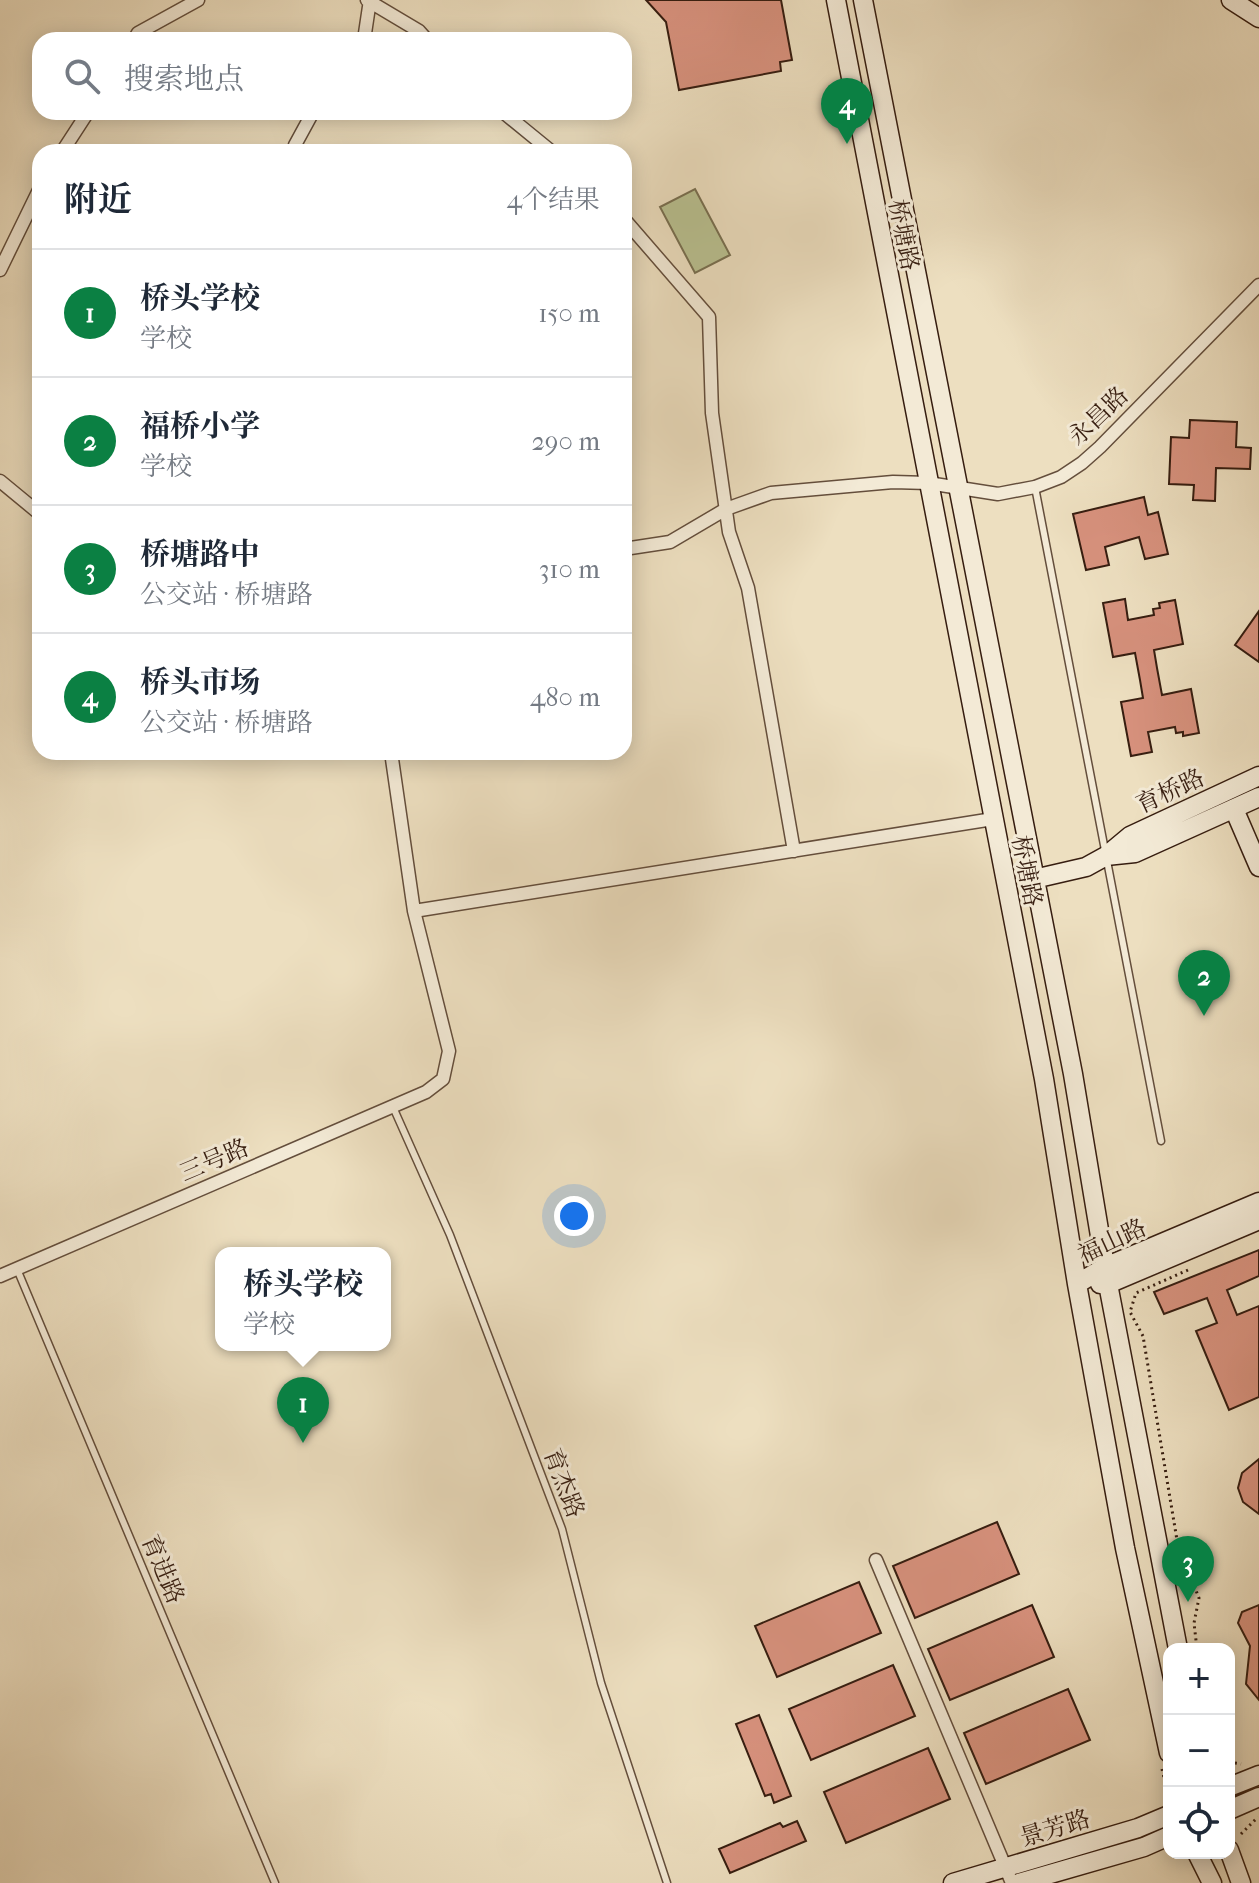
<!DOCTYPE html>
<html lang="zh">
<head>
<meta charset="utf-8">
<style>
	body { margin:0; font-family:"IM FELL French Canon","Noto Serif SC",serif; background:#f6f6f7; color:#1f2937 }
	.controls { position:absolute; right:24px; bottom:24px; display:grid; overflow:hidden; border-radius:16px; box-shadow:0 4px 20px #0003 }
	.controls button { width:72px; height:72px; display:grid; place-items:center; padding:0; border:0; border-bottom:2px solid #e0e1e3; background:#fff; color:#1f2937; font:40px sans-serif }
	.you { position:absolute; left:574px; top:1216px; width:28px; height:28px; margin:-20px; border:6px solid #fff; border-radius:50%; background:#1a73e8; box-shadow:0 0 0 12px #1a73e833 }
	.badge { display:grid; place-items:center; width:52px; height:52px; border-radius:50%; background:#0b8043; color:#fff; font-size:26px; font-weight:700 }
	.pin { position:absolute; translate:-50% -66px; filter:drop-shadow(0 2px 4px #0008) }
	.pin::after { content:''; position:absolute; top:42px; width:28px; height:24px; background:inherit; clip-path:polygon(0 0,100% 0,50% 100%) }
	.popup { position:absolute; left:215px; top:1247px; width:176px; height:104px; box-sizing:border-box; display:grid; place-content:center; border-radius:16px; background:#fff; filter:drop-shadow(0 2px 6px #0005); font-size:26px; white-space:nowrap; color:#747a83 }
	.popup b { font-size:30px; color:#1f2937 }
	.popup::after { content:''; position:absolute; left:50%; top:100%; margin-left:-16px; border:16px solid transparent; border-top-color:#fff }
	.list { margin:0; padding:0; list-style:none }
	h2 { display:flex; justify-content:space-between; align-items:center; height:104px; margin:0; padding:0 32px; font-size:34px }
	h2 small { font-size:26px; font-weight:400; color:#747a83 }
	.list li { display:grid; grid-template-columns:52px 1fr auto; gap:24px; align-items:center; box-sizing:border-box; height:128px; padding:0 32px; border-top:2px solid #e0e1e3 }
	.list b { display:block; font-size:30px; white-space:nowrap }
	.list p { margin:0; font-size:26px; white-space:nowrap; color:#747a83 }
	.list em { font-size:26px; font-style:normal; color:#747a83 }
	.icon { flex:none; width:44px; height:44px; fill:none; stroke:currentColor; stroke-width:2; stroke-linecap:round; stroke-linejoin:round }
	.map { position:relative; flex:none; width:1259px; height:1883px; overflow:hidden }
	.search { position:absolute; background:#fff; box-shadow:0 4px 20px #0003; left:32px; top:32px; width:600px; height:88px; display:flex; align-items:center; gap:20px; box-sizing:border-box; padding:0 28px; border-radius:24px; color:#747a83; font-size:30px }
	.panel { position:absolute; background:#fff; box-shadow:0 4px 20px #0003; left:32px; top:144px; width:600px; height:616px; border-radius:24px }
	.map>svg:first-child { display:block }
	.green { fill:#b9c191; stroke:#786f50; stroke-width:2 }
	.building { fill:#d7917d; stroke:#361d10; stroke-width:2 }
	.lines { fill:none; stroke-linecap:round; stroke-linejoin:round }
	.lane-casing { stroke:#644e3c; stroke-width:9 }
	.street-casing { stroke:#644e3c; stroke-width:15 }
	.secondary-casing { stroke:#361d10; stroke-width:21 }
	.path { stroke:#361d10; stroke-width:3; stroke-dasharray:2 4; stroke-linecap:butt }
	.lane { stroke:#f3ead6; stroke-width:6 }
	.street { stroke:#f3ead6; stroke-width:12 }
	.secondary { stroke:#f3ead6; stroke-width:18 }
	.labels { text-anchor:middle; stroke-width:6; stroke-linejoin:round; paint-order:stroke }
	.street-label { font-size:24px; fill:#361d10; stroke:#f3ead6 }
</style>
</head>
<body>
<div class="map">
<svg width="1259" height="1883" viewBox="0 0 1259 1883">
	<rect width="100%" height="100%" fill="#eddfc0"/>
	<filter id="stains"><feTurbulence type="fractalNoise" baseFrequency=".0025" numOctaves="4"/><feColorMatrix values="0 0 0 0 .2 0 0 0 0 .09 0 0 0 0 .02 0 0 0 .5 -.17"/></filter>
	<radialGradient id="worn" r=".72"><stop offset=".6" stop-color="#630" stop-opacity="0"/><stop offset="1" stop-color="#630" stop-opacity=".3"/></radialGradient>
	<!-- green -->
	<path class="green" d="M695,189L730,255L695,273L660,207Z"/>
	<!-- building -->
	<path class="building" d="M646,0H781L792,60L780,62L781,71L679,90L666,22Z
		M1190,420L1237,422L1236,447L1251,448L1250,469L1216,468L1215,501L1193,500L1194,485L1169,484L1171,437L1189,438Z
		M1144,497L1148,515L1158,512L1168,554L1145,559L1139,537L1105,547L1109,565L1086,570L1073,514Z
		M1125,599L1128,620L1154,615L1153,609L1160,608L1159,603L1175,600L1183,644L1154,650L1157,668L1162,695L1191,689L1199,733L1183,736V732L1176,733L1175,727L1148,732L1152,752L1131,756L1121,702L1143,698L1140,680L1135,653L1113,657L1103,603Z
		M1259,611V662L1235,645Z
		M1259,1250V1276L1227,1290L1237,1315L1259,1306V1397L1229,1410L1196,1331L1217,1323L1207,1298L1164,1314L1154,1292Z
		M1259,1459V1514L1243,1502L1238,1488L1242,1473Z
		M997,1522L1019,1574L915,1618L893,1566Z
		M859,1582L881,1633L777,1677L755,1626Z
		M1032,1605L1054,1657L950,1700L928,1649Z
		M1259,1605V1700L1246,1684L1250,1646L1238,1623L1242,1612Z
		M893,1665L915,1716L811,1760L789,1709Z
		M1068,1689L1090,1740L986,1784L964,1733Z
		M759,1715L791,1796L774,1803L771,1794L765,1796L736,1724Z
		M928,1748L950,1799L846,1843L824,1792Z
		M797,1821L806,1841L730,1873L719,1849L780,1823L783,1827Z"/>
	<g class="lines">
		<!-- lane casing -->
		<g class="lane-casing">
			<path id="lane" d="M1035,487L1161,1141
				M393,1107L450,1235L562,1529L601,1683L667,1883
				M17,1269L275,1883"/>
		</g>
		<!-- street casing -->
		<g class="street-casing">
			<path id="street" d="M367,0L419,31L427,40
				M134,40L138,33L198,0
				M364,40L370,0
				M503,112L552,152
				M62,152L88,112
				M294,152L295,145L313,112
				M624,219L709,317L712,413L729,532L748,588L794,851
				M0,270L40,188
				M0,481L40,514
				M624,549L670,542L726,509L771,493L893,482L928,483L998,494L1035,487L1061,477L1082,463L1100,447L1259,285
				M414,911L993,819
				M0,1276L426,1092L443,1079L449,1051L414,911L391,752
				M876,1560L1012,1883"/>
		</g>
		<!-- secondary casing -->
		<g class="secondary-casing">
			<path id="secondary" d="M836,0L1044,1079L1077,1284L1125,1548L1169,1753
				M863,0L1073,1074L1108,1284L1178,1649
				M1231,0L1259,18
				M1234,809L1259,867
				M1106,856L1135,853L1259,797
				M1034,879L1086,867L1106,856L1130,836L1259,776
				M1077,1284L1105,1267L1259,1202
				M1100,1284H1108L1259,1220
				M1229,1787L1259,1775
				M1229,1810L1259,1797
				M1229,1850L1241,1883
				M1197,1853L1212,1883
				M953,1883L1138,1828L1169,1815
				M1019,1883L1144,1847L1169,1836"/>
		</g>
		<!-- path -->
		<path class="path" d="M1188,1270L1136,1293L1130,1312L1143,1336L1178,1546L1199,1598L1194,1623L1197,1649
			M1229,1762L1241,1764
			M1162,1769L1168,1795
			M1241,1834L1258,1817"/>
		<!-- lane -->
		<use href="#lane" class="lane"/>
		<!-- street -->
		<use href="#street" class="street"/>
		<!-- secondary -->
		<use href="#secondary" class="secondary"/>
	</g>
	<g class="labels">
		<!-- street labels -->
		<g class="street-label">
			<text transform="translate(904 235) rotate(79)" y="8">桥塘路</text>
			<text transform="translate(1098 416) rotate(-44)" y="8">永昌路</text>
			<text transform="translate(1170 791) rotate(-25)" y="8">育桥路</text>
			<text transform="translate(1027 871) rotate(79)" y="8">桥塘路</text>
			<text transform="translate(214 1160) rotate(-23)" y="8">三号路</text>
			<text transform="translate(1112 1241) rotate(-25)" y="8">福山路</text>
			<text transform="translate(564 1483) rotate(69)" y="8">育杰路</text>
			<text transform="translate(163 1569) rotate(67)" y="8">育进路</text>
			<text transform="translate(1055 1828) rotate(-17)" y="8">景芳路</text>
		</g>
	</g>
	<rect width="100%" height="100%" filter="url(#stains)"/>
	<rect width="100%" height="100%" fill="url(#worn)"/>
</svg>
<div class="controls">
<button>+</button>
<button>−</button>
<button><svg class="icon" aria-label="locate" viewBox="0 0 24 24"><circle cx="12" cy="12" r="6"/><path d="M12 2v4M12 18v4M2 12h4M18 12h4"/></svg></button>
</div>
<div class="you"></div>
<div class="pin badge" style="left:303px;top:1443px">1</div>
<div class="popup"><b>桥头学校</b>学校</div>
<div class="pin badge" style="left:1204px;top:1016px">2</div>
<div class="pin badge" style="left:1188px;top:1602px">3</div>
<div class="pin badge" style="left:847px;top:144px">4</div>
<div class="search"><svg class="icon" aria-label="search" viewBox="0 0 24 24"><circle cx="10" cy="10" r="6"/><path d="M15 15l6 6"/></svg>搜索地点</div>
<section class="panel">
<h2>附近<small>4个结果</small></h2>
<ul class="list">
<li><span class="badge">1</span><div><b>桥头学校</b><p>学校</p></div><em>150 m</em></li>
<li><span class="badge">2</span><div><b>福桥小学</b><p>学校</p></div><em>290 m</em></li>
<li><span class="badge">3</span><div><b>桥塘路中</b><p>公交站 · 桥塘路</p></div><em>310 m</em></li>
<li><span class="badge">4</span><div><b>桥头市场</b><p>公交站 · 桥塘路</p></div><em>480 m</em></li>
</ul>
</section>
</div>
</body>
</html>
